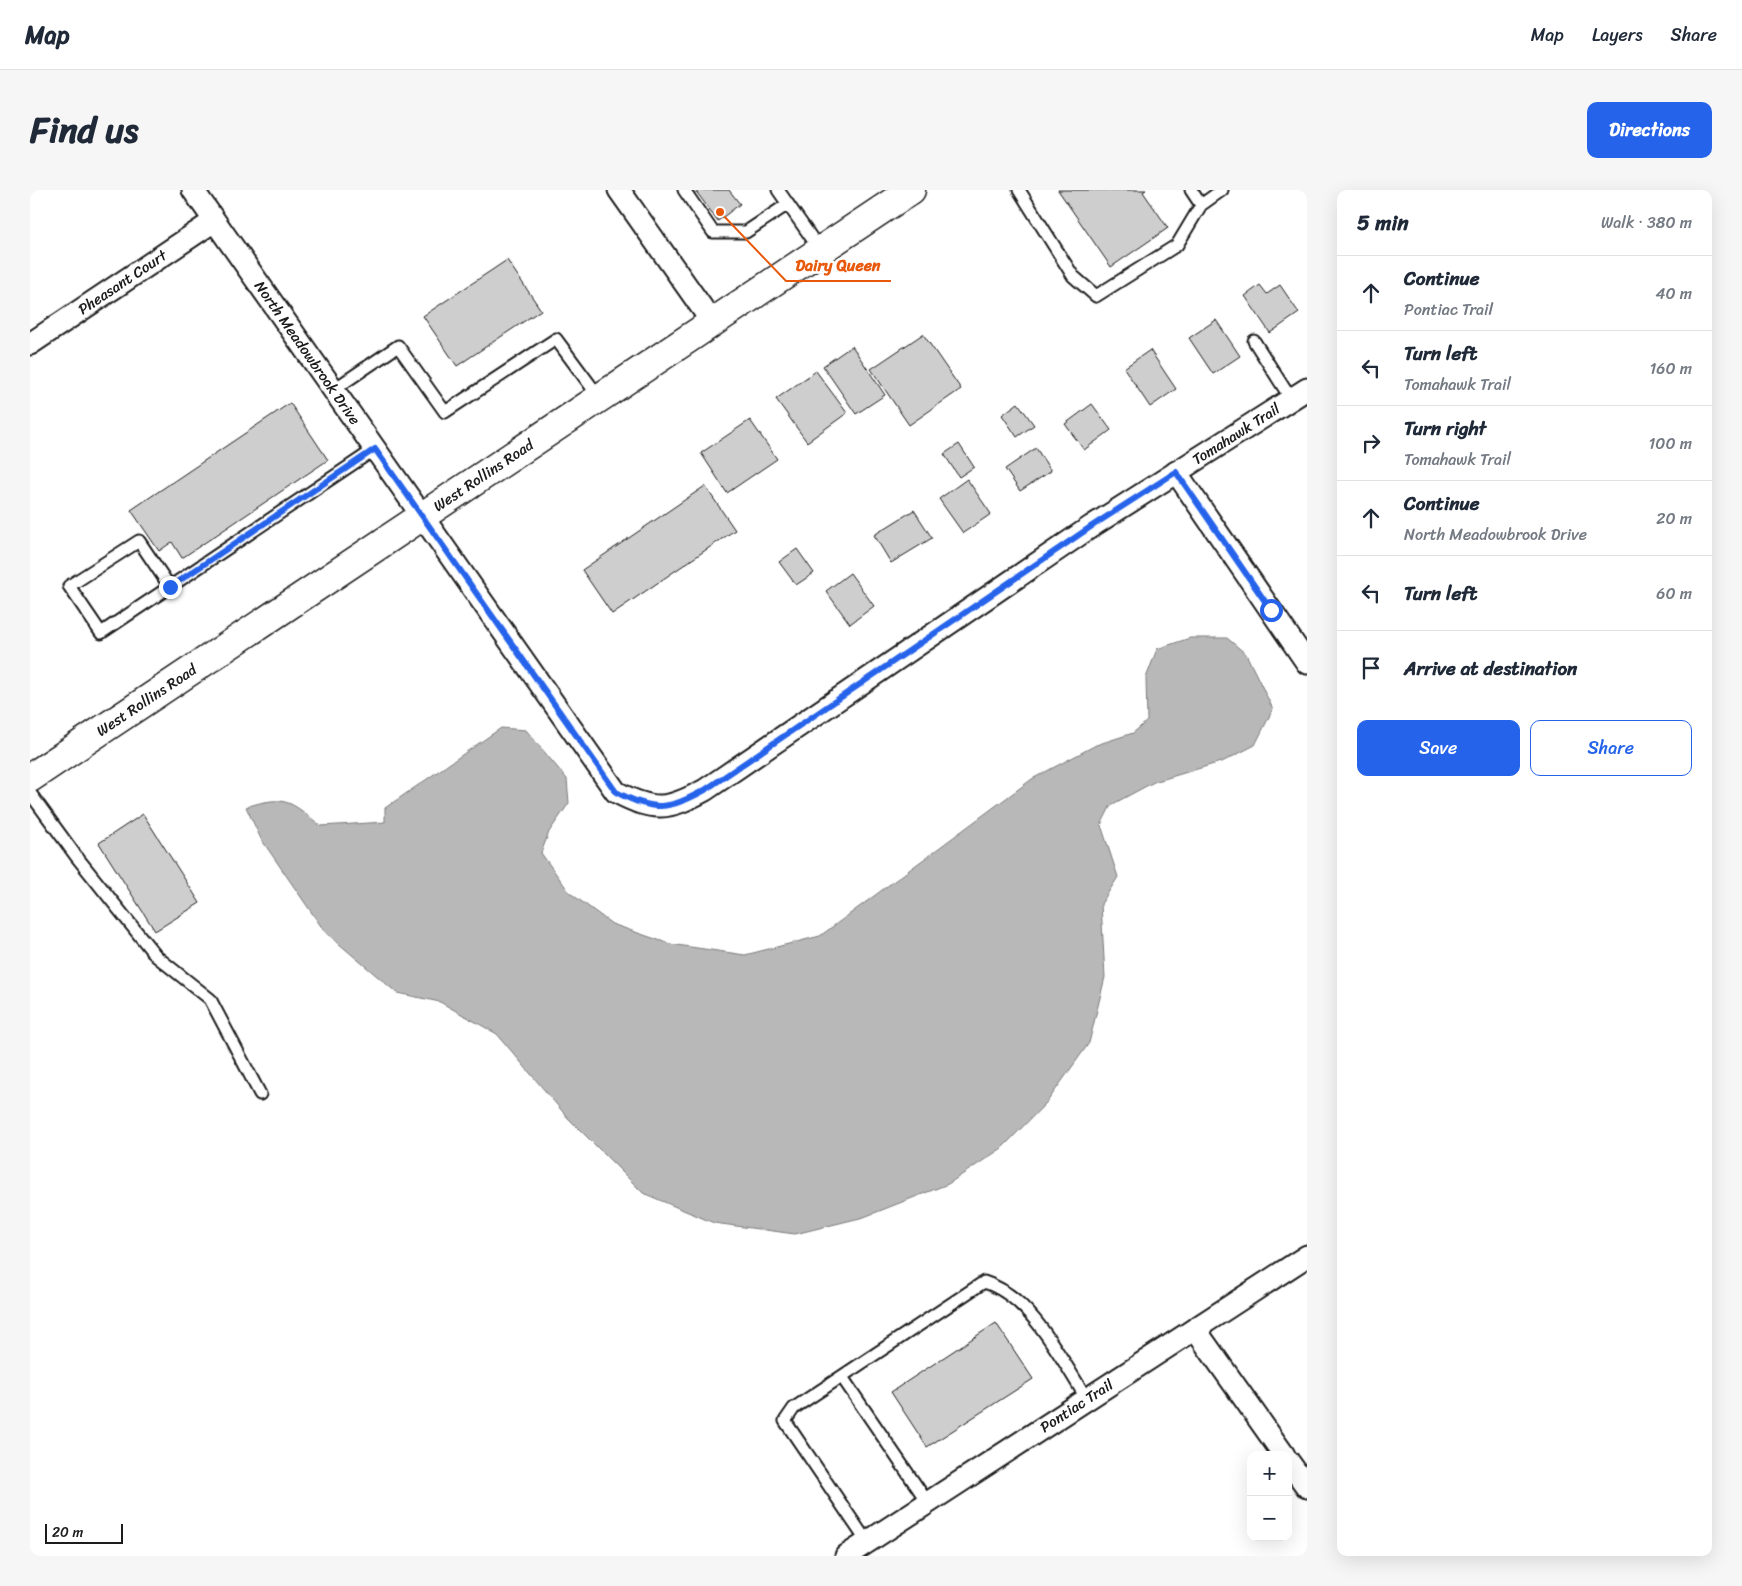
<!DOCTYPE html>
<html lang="en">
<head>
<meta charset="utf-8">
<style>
	body { margin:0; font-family:Sriracha,sans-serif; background:#f6f6f7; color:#1f2937 }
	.controls { position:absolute; right:15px; bottom:15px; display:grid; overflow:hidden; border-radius:10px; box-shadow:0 5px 20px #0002 }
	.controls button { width:45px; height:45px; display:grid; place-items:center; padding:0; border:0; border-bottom:1px solid #e0e1e3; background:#fff; color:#1f2937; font:25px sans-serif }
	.scale { position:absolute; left:15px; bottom:12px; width:78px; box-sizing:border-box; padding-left:5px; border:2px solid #1c1c1c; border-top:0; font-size:14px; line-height:18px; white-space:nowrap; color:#1c1c1c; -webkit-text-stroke:4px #fff; paint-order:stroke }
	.stop { position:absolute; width:15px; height:15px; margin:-11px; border:4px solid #2563eb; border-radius:50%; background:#fff }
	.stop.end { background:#2563eb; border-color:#fff; box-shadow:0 1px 5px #0008 }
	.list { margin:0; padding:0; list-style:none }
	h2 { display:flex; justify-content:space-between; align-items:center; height:65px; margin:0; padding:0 20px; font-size:21px }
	h2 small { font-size:16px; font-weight:400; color:#747a83 }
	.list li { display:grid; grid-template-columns:32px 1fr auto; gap:15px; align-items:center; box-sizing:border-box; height:75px; padding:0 20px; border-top:1px solid #e0e1e3 }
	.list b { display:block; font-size:19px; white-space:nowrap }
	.list p { margin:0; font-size:16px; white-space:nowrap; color:#747a83 }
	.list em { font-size:16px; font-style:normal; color:#747a83 }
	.actions { display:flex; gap:10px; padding:15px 20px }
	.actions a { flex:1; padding:11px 0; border:1px solid #2563eb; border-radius:10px; text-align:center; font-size:18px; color:#2563eb }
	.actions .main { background:#2563eb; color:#fff }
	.icon { flex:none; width:28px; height:28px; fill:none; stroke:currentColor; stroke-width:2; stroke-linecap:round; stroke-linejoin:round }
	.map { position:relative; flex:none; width:1277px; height:1366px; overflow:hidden; border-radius:10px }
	header { display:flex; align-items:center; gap:30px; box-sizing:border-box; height:70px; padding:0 25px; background:#fff; border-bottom:1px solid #e0e1e3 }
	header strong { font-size:24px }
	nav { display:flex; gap:28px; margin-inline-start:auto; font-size:18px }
	.intro { display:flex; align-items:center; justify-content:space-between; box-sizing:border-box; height:120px; padding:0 30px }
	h1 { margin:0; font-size:35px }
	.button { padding:12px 22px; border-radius:10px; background:#2563eb; color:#fff; font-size:18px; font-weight:700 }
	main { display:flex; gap:30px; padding:0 30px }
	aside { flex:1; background:#fff; border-radius:10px; box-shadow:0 5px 20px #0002 }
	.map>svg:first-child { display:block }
	.water { fill:#b8b8b8; stroke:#7a7a7a }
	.building { fill:#cecece; stroke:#1c1c1c }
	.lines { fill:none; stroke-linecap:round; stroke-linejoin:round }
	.service-casing { stroke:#1c1c1c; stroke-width:15 }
	.minor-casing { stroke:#1c1c1c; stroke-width:25 }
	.secondary-casing { stroke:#1c1c1c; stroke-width:31 }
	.service { stroke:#fff; stroke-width:11 }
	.minor { stroke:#fff; stroke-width:21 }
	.secondary { stroke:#fff; stroke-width:28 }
	.route { stroke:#2563eb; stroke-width:6 }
	.labels { text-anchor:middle; stroke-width:5; stroke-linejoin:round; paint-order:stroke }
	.street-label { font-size:15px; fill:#1c1c1c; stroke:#fff }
	.leader { fill:none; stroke:#e8590c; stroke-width:2 }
	.callout-dot { fill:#e8590c; stroke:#fff; stroke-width:2 }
	.callout-label { font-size:16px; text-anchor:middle; font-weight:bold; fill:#e8590c; stroke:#fff; stroke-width:5; stroke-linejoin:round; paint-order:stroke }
</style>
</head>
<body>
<header>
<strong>Map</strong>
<nav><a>Map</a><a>Layers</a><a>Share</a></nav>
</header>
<div class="intro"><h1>Find us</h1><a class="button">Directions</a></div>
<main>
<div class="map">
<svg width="1277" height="1366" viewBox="0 0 1277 1366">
	<rect width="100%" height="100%" fill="#fff"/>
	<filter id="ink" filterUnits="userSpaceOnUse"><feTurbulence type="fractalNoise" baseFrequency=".02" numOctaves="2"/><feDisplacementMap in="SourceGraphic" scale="10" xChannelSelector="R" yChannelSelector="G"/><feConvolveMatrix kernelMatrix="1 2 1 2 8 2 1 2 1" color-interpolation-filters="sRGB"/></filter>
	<g filter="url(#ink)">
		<!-- water -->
		<path class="water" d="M1160,448H1197L1216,464L1243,519L1225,555L1194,571L1124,592L1081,615L1071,635L1088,687L1071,714L1075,787L1059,853L1017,912L972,958L918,994L834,1027L765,1044L684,1033L613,1003L538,928L467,844L410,812L367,803L295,742L231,649L216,617C256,604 261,612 291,636L355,632V618L471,538L496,540L537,589L539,613L519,642L511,663L540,703L582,734L640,754L715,765L790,746L1002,589L1066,555L1103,543L1117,531L1116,488L1127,459Z"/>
		<!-- building -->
		<path class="building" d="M665,0H699L710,14L688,31Z
			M1028,0H1116L1113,2L1138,38L1081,77Z
			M477,70L511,120L427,176L393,126Z
			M1230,95L1237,104L1250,95L1269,123L1240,143L1215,106Z
			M1186,130L1210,166L1183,184L1159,148Z
			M893,144L931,199L879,235L841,179Z
			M822,156L855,205L826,224L793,176Z
			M1120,160L1146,199L1120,217L1094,178Z
			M786,181L817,223L777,252L746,209Z
			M260,213L298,270L152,368L142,352L129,361L101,320Z
			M988,213L1004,235L987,247L972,225Z
			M1062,214L1081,240L1054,260L1035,234Z
			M720,230L747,269L697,303L671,263Z
			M929,254L944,277L929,287L914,264Z
			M1006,258L1021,281L990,301L975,279Z
			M937,289L961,324L933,343L909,309Z
			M675,296L705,340L582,424L552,380Z
			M884,320L902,348L861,373L844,345Z
			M767,359L784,383L766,395L749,372Z
			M820,383L844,416L820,434L796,401Z
			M113,624L170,713L125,741L69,653Z
			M966,1133L1003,1189L897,1257L861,1202Z"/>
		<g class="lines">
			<!-- service casing -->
			<g class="service-casing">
				<path id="service" d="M654,0L683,42H716L758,14
					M748,0L790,60
					M989,0L1043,86L1066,106L1147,55L1171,15
					M1161,0L1171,15L1192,0
					M1224,151L1261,209
					M303,200L368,156L415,222L526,149L569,207
					M140,397L109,351L39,396L71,443L345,259
					M0,603L46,666L126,766L180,809L230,904
					M812,1187L898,1313
					M837,1352L755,1231L764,1218L954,1092C1001,1106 1031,1169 1057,1209"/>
			</g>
			<!-- minor casing -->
			<g class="minor-casing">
				<g id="minor">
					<path id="s1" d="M163,0L586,602C624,622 638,620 675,600L1062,336L1277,199"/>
					<path d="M589,0L682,132"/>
					<path id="s2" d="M0,154L184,31"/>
					<path d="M1146,282L1277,473"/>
					<path d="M1165,1139L1254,1265"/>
					<path d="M1258,1271L1277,1297"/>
					<path id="s3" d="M816,1366L1277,1066"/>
				</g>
			</g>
			<!-- secondary casing -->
			<g class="secondary-casing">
				<g id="secondary">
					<path id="s4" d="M0,588L881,0"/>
				</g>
			</g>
			<!-- service -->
			<use href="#service" class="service"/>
			<!-- minor -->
			<use href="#minor" class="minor"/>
			<!-- secondary -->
			<use href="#secondary" class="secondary"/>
		</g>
	</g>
	<g class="lines" filter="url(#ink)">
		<!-- route -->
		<path class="route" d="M140,397L345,259L586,602C624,622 638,620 675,600L1062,336L1146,282L1241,420"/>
	</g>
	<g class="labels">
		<!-- street labels -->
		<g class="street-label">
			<text dy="5" stroke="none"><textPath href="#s2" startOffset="111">Pheasant Court</textPath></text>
			<text dy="5" stroke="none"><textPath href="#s1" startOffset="199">North Meadowbrook Drive</textPath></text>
			<text dy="5" stroke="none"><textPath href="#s1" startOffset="1470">Tomahawk Trail</textPath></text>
			<text dy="5" stroke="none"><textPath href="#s4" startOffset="545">West Rollins Road</textPath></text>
			<text dy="5" stroke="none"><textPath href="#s4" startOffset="140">West Rollins Road</textPath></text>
			<text dy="5" stroke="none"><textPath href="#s3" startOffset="275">Pontiac Trail</textPath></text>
		</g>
	</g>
	<!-- callouts -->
	<path class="leader" d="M690 22L756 91H861"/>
	<circle class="callout-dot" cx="690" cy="22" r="5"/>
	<g class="callout-label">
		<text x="808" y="81">Dairy Queen</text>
	</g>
</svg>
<div class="controls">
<button>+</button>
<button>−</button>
</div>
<div class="scale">20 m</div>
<div class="stop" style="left:1241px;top:420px"></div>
<div class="stop end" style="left:140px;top:397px"></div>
</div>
<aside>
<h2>5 min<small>Walk · 380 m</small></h2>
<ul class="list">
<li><svg class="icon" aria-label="ahead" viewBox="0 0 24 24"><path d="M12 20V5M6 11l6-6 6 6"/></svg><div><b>Continue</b><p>Pontiac Trail</p></div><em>40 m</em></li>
<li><svg class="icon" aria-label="left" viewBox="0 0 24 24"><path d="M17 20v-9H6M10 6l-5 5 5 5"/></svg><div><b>Turn left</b><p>Tomahawk Trail</p></div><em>160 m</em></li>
<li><svg class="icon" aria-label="right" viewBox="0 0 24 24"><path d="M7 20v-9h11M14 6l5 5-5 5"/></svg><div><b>Turn right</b><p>Tomahawk Trail</p></div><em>100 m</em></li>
<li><svg class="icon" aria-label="ahead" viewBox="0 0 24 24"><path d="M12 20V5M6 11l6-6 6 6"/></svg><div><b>Continue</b><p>North Meadowbrook Drive</p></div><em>20 m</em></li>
<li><svg class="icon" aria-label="left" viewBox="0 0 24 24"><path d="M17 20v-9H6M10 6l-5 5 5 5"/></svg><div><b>Turn left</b></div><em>60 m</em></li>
<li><svg class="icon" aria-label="arrive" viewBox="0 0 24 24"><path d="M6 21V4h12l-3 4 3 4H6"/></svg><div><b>Arrive at destination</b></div></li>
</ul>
<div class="actions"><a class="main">Save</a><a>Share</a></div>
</aside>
</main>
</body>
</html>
